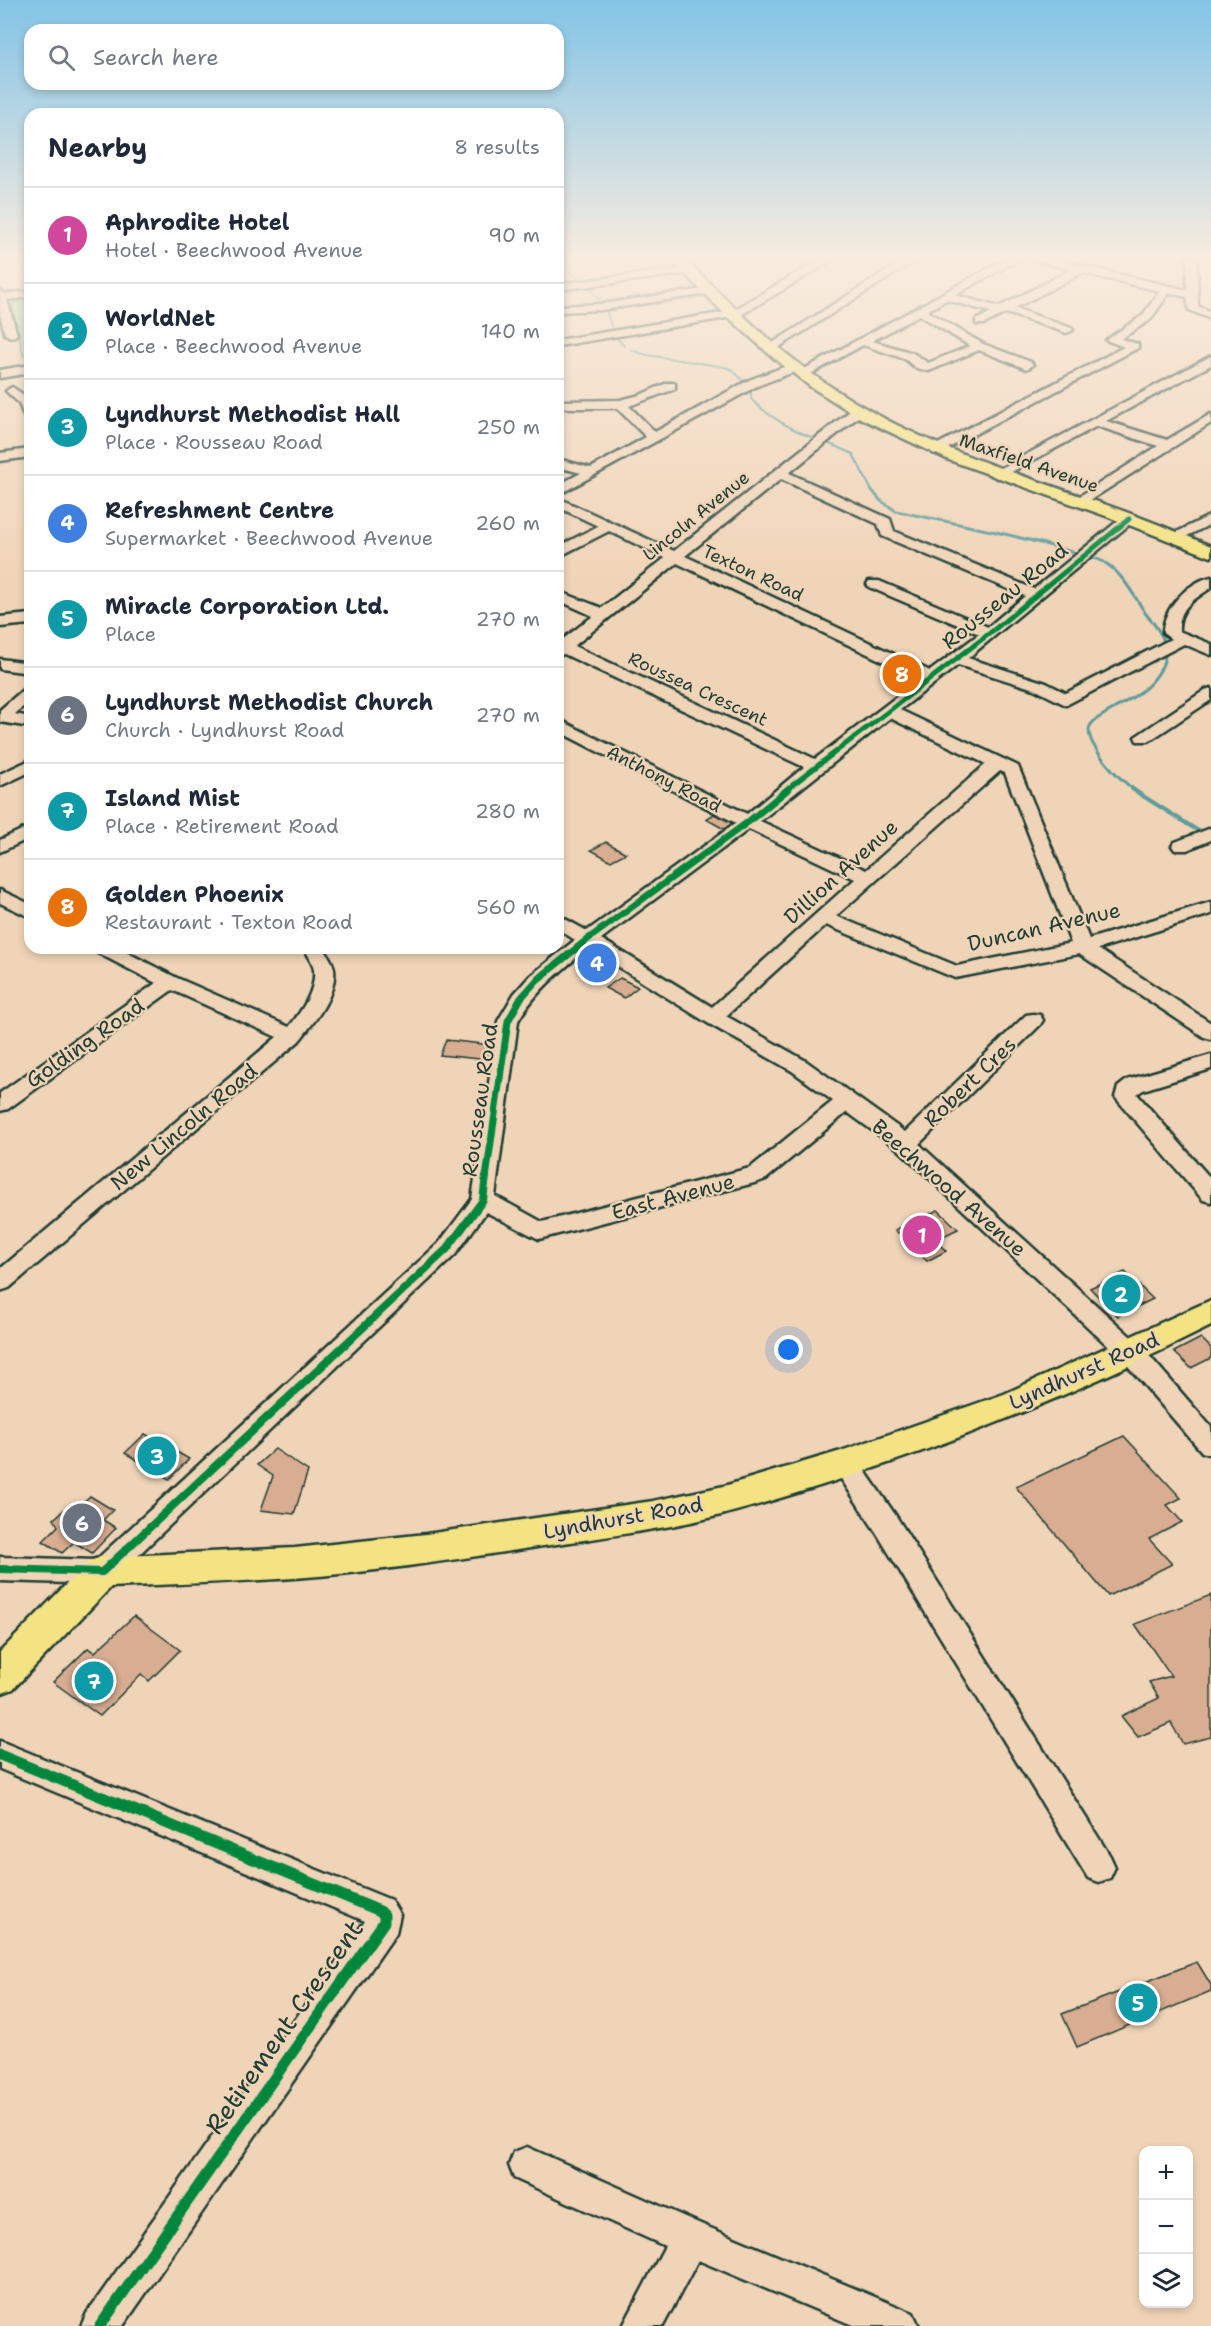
<!DOCTYPE html>
<html lang="en">
<head>
<meta charset="utf-8">
<style>
	body { margin:0; font-family:"Shantell Sans",sans-serif; background:#f6f6f7; color:#1f2937 }
	.controls { position:absolute; right:18px; bottom:18px; display:grid; overflow:hidden; border-radius:12px; box-shadow:0 3px 9px #0003 }
	.controls button { width:54px; height:54px; display:grid; place-items:center; padding:0; border:0; border-bottom:2px solid #e0e1e3; background:#fff; color:#1f2937; font:30px sans-serif }
	.you { position:absolute; left:789px; top:1350px; width:21px; height:21px; margin:-15px; border:4px solid #fff; border-radius:50%; background:#1a73e8; box-shadow:0 0 0 9px #1a73e833 }
	.badge { display:grid; place-items:center; width:39px; height:39px; border-radius:50%; background:#2563eb; color:#fff; font-size:20px; font-weight:700 }
	.pin { position:absolute; translate:-50% -50%; border:3px solid #fff; box-shadow:0 2px 6px #0006 }
	.list { margin:0; padding:0; list-style:none }
	h2 { display:flex; justify-content:space-between; align-items:center; height:78px; margin:0; padding:0 24px; font-size:26px }
	h2 small { font-size:20px; font-weight:400; color:#747a83 }
	.list li { display:grid; grid-template-columns:39px 1fr auto; gap:18px; align-items:center; box-sizing:border-box; height:96px; padding:0 24px; border-top:2px solid #e0e1e3 }
	.list b { display:block; font-size:22px; white-space:nowrap }
	.list p { margin:0; font-size:20px; white-space:nowrap; color:#747a83 }
	.list em { font-size:20px; font-style:normal; color:#747a83 }
	.icon { flex:none; width:33px; height:33px; fill:none; stroke:currentColor; stroke-width:2; stroke-linecap:round; stroke-linejoin:round }
	.map { position:relative; flex:none; width:1211px; height:2326px; overflow:hidden }
	.search { position:absolute; background:#fff; box-shadow:0 3px 9px #0003; left:24px; top:24px; width:540px; height:66px; display:flex; align-items:center; gap:15px; box-sizing:border-box; padding:0 21px; border-radius:18px; color:#747a83; font-size:22px }
	.panel { position:absolute; background:#fff; box-shadow:0 3px 9px #0003; left:24px; top:108px; width:540px; height:846px; border-radius:18px }
	.map>svg:first-child { display:block }
	.green { fill:#99dda9; stroke:#5c8d6e; stroke-width:1.5 }
	.lines { fill:none; stroke-linecap:round; stroke-linejoin:round }
	.stream-far2 { stroke:#5f9c9c; stroke-width:2 }
	.stream-far1 { stroke:#5f9c9c; stroke-width:3 }
	.stream { stroke:#5f9c9c; stroke-width:4 }
	.building { fill:#d8ad91; stroke:#1f3d34; stroke-width:1.5 }
	.minor-casing { stroke:#1f3d34; stroke-width:5 }
	.major-casing { stroke:#1f3d34; stroke-width:5 }
	.minor { fill:#f0d4b7; fill-rule:evenodd }
	.major { fill:#f4e382; fill-rule:evenodd }
	.cycleway-far3-casing { stroke:#f0d4b7; stroke-width:8 }
	.cycleway-far2-casing { stroke:#f0d4b7; stroke-width:10 }
	.cycleway-far1-casing { stroke:#f0d4b7; stroke-width:12 }
	.cycleway-casing { stroke:#f0d4b7; stroke-width:15 }
	.cycleway-far3 { stroke:#00873e; stroke-width:5 }
	.cycleway-far2 { stroke:#00873e; stroke-width:7 }
	.cycleway-far1 { stroke:#00873e; stroke-width:8 }
	.cycleway { stroke:#00873e; stroke-width:11 }
	.labels { text-anchor:middle; stroke-width:4.5; stroke-linejoin:round; paint-order:stroke }
	.far-street-label { font-size:18px; fill:#1f3d34; stroke:#f0d4b7 }
	.street-label { font-size:21px; fill:#1f3d34; stroke:#f0d4b7 }
	.near-street-label { font-size:26px; fill:#1f3d34; stroke:#f0d4b7 }
</style>
</head>
<body>
<div class="map">
<svg width="1211" height="2326" viewBox="0 0 1211 2326">
	<rect width="100%" height="100%" fill="#f0d4b7"/>
	<filter id="ink" filterUnits="userSpaceOnUse"><feTurbulence type="fractalNoise" baseFrequency=".0167" numOctaves="2"/><feDisplacementMap in="SourceGraphic" scale="12" xChannelSelector="R" yChannelSelector="G"/><feConvolveMatrix kernelMatrix="1 2 1 2 8 2 1 2 1" color-interpolation-filters="sRGB"/></filter>
	<g filter="url(#ink)">
		<!-- green -->
		<path class="green" d="M30,297V359L23,355L12,304Z"/>
		<g class="lines">
			<!-- stream-far2 -->
			<path class="stream-far2" d="M558,262L582,281
				M588,286L603,304
				M606,310L613,333
				M616,337L624,346
				M631,350L647,355L725,367L733,370L744,382
				M751,388V399C769,417 788,428 811,437
				M823,441L853,454L872,491"/>
			<!-- stream-far1 -->
			<path class="stream-far1" d="M871,489L880,500L896,511C954,523 1012,534 1069,551C1080,555 1098,557 1107,564C1125,577 1134,596 1146,614C1156,627 1169,640 1165,657C1159,685 1130,700 1108,712C1102,716 1094,719 1090,726C1083,743 1121,781 1135,790"/>
			<!-- stream -->
			<path class="stream" d="M1132,789L1211,839"/>
		</g>
		<!-- building -->
		<path class="building" d="M714,814L732,823L724,829L706,819Z
			M606,842L626,853L611,861L591,850Z
			M595,955L609,964L599,972L583,964Z
			M620,978L638,987L624,998L605,988Z
			M446,1040L492,1045L490,1060L440,1055Z
			M938,1210L958,1229L935,1240L946,1251L927,1261L895,1230Z
			M1125,1272L1153,1299L1118,1316L1090,1288Z
			M1201,1338L1211,1348V1358L1191,1368L1174,1352Z
			M145,1434L189,1459L169,1479L125,1453Z
			M1124,1436L1181,1498L1167,1505L1182,1522L1149,1539L1172,1564L1108,1596L1016,1487Z
			M275,1449L308,1471L294,1514L261,1510L273,1476L257,1465Z
			M90,1496L113,1510L103,1520L116,1528L92,1553L74,1542L62,1553L43,1541L58,1526L54,1519L67,1507L76,1509Z
			M1211,1595V1737L1183,1744L1171,1723L1138,1737L1121,1716L1159,1698L1149,1682L1171,1676L1135,1624Z
			M134,1616L180,1650L149,1681L141,1674L100,1716L53,1682L88,1648L95,1652Z
			M1197,1962L1211,1985V1991L1077,2047L1062,2014Z"/>
		<g class="lines">
			<!-- minor casing -->
			<g class="minor-casing">
				<path id="minor" d="M823,258H836L739,316L558,346V340L732,311Z
					M907,258H920L776,349L772,351L766,347Z
					M1008,258H1021L955,295L999,307L1071,270L1029,258H1048L1187,290V258H1197L1198,306L1211,312V319L1189,310L1187,297L1169,293L1150,320L1121,339L1138,344V348L937,454L932,453L930,450L932,447L1124,347L1106,340L1142,316L1160,291L1082,273L1015,308L1071,328L1073,330L1067,333L1006,313L984,324H976V320L991,312L946,300L927,311L983,344L1031,362L1033,365L1027,369L979,350L929,371L916,368L905,359L863,345L807,376L803,377L797,373ZM919,315L970,346L928,363L913,353L872,341Z
					M688,268L693,271L692,273L558,290V284Z
					M710,288L715,291L714,293L601,310L558,312V306L601,304Z
					M0,291L5,294L30,291V297L7,300L17,334L15,336L11,337L5,334L0,314Z
					M1211,356V365L1106,421L1167,440L1211,414V423L1084,504L1079,505L1072,501L1158,446L1097,426L1002,477L997,478L990,474Z
					M795,363L799,364V370L757,386L558,495V485L581,473L558,467V459L591,468L646,437L617,408H566L560,404L562,401L620,400L640,395L667,383H675V389L629,406L655,432L749,380Z
					M30,365V373L0,378V370Z
					M12,387L30,399V420L24,416L19,403L6,391Z
					M859,406L863,407L865,410L863,413L789,473L890,519L894,531L1034,589L1124,516H1134L1136,519L968,658L1046,683L1066,693L1171,639L1163,633C1163,608 1187,583 1211,577V588C1194,599 1178,608 1179,631L1211,644V655L1184,644L1066,705L1034,689L958,665L900,710L1018,766L1089,939L1211,902V914L1098,949L1211,1023V1039L1204,1037L1079,954L955,978L826,925L726,1016L806,1061L905,1132L1026,1015L1033,1014L1040,1015L1043,1020L1040,1025L919,1144L1140,1345L1211,1427V1455L1202,1452L1122,1359L898,1149L847,1112L766,1179L758,1182L539,1239L486,1212L455,1255L112,1580L102,1584L0,1581V1557L96,1560L439,1243L472,1199L498,1021L514,994L530,976L575,940L558,929V915L587,931L736,823L558,731V719L747,814L804,767L564,654L558,656V643L593,616L558,600V591L602,608L665,558L609,531L558,557V547L598,526L558,507V498L674,551L855,407ZM781,479L878,524L882,536L1025,596L988,627L879,581H869L867,584L869,587L979,634L930,671L685,556ZM677,563L920,679L815,759L574,646ZM890,718L986,764L866,870L760,821ZM1000,771L1005,773L1071,943L957,966L836,916ZM749,829L855,879L712,1007L601,939ZM588,948L706,1022L792,1071L833,1101L750,1168L542,1222L495,1196L518,1021C536,990 561,971 588,948Z
					M30,449V457L0,461V453Z
					M1211,515V524L1179,540L1174,541L1167,537Z
					M30,614V624L0,627V617Z
					M0,659L30,663V673L0,669Z
					M30,687V701L15,714L30,717V727L0,722V710L24,689Z
					M1211,688V700L1149,741H1137L1135,737L1205,690Z
					M30,760V772L0,786V774Z
					M30,826V838L0,852V840Z
					M1211,828V840L1187,850H1175L1172,846L1175,842Z
					M0,890L30,904V917L0,903Z
					M93,948H118L177,978L289,1027C301,1012 316,991 314,970C313,962 308,955 304,948H324C327,954 333,962 334,969C337,995 314,1022 299,1041L9,1288L0,1291V1269L277,1037L172,990L8,1109L0,1111V1093L156,983L96,952Z
					M1211,1055V1069L1143,1090L1137,1094L1211,1179V1202L1203,1200L1115,1097L1118,1087L1127,1080Z
					M845,1452L854,1455L896,1516L1110,1856L1115,1867L1110,1878L1099,1882L1088,1878L876,1532L836,1471L832,1463L836,1455Z
					M0,1741L391,1900L400,1915L396,1933L123,2326H81L87,2313L365,1921L0,1769Z
					M527,2147L703,2225L913,2313L919,2326H855L698,2260L663,2326H623L665,2246L514,2178L509,2165L514,2152Z"/>
			</g>
			<!-- major casing -->
			<g class="major-casing">
				<path id="major" d="M669,258H684C733,307 783,357 842,394C921,445 1013,472 1101,503C1138,516 1175,531 1211,546V557L1106,516L949,460L860,418L811,387L769,354L728,317Z
					M1211,1300V1326C1056,1404 893,1468 725,1514C668,1529 608,1536 550,1545C465,1558 380,1572 294,1578C233,1582 172,1584 111,1587L13,1689L0,1694V1652L89,1561L102,1557L295,1548L426,1534L653,1501L724,1486L841,1451L1004,1394Z"/>
			</g>
			<!-- minor -->
			<use href="#minor" class="minor"/>
			<!-- major -->
			<use href="#major" class="major"/>
			<!-- cycleway-far3 casing -->
			<g class="cycleway-far3-casing">
				<path id="cycleway-far3" d="M786,790L990,633L1129,519"/>
			</g>
			<!-- cycleway-far2 casing -->
			<g class="cycleway-far2-casing">
				<path id="cycleway-far2" d="M486,1178L508,1021L521,998L537,980L588,939L748,822L788,789"/>
			</g>
			<!-- cycleway-far1 casing -->
			<g class="cycleway-far1-casing">
				<path id="cycleway-far1" d="M0,1569L102,1572L447,1249L483,1200L486,1176"/>
			</g>
			<!-- cycleway casing -->
			<g class="cycleway-casing">
				<path id="cycleway" d="M0,1755L380,1911L384,1915V1922L100,2326"/>
			</g>
			<!-- cycleway-far3 -->
			<use href="#cycleway-far3" class="cycleway-far3"/>
			<!-- cycleway-far2 -->
			<use href="#cycleway-far2" class="cycleway-far2"/>
			<!-- cycleway-far1 -->
			<use href="#cycleway-far1" class="cycleway-far1"/>
			<!-- cycleway -->
			<use href="#cycleway" class="cycleway"/>
		</g>
	</g>
	<!-- sky -->
	<linearGradient id="sky" x2="0" y2="1"><stop stop-color="#82c4e6"/><stop offset="0.44" stop-color="#f8ecdf"/><stop offset="1" stop-color="#f8ecdf" stop-opacity="0"/></linearGradient>
	<rect width="1211" height="584" fill="url(#sky)"/>
	<g class="labels">
		<!-- far-street labels -->
		<g class="far-street-label">
			<text transform="translate(1029 463) rotate(19)" y="6">Maxfield Avenue</text>
			<text transform="translate(696 516) rotate(-39)" y="6">Lincoln Avenue</text>
			<text transform="translate(753 573) rotate(25)" y="6">Texton Road</text>
			<text transform="translate(698 689) rotate(25)" y="6">Roussea Crescent</text>
			<text transform="translate(664 779) rotate(27)" y="6">Anthony Road</text>
		</g>
		<!-- street labels -->
		<g class="street-label">
			<text transform="translate(1005 596) rotate(-39)" y="7">Rousseau Road</text>
			<text transform="translate(841 872) rotate(-42)" y="7">Dillion Avenue</text>
			<text transform="translate(1044 927) rotate(-13)" y="7">Duncan Avenue</text>
			<text transform="translate(85 1043) rotate(-35)" y="7">Golding Road</text>
			<text transform="translate(970 1082) rotate(-44)" y="7">Robert Cres</text>
			<text transform="translate(480 1100) rotate(-82)" y="7">Rousseau Road</text>
			<text transform="translate(184 1127) rotate(-40)" y="7">New Lincoln Road</text>
			<text transform="translate(949 1188) rotate(41)" y="7">Beechwood Avenue</text>
			<text transform="translate(673 1197) rotate(-15)" y="7">East Avenue</text>
			<text transform="translate(1084 1371) rotate(-24)" y="7">Lyndhurst Road</text>
			<text transform="translate(623 1518) rotate(-10)" y="7">Lyndhurst Road</text>
		</g>
		<!-- near-street labels -->
		<g class="near-street-label">
			<text transform="translate(284 2027) rotate(-55)" y="9">Retirement Crescent</text>
		</g>
	</g>
</svg>
<div class="controls">
<button>+</button>
<button>−</button>
<button><svg class="icon" aria-label="layers" viewBox="0 0 24 24"><path d="M12 4l9 5-9 5-9-5zM3 14l9 5 9-5"/></svg></button>
</div>
<div class="you"></div>
<div class="pin badge" style="left:922px;top:1235px;background:#d1479c">1</div>
<div class="pin badge" style="left:1121px;top:1294px;background:#0f9aa8">2</div>
<div class="pin badge" style="left:157px;top:1456px;background:#0f9aa8">3</div>
<div class="pin badge" style="left:597px;top:963px;background:#3f7fe0">4</div>
<div class="pin badge" style="left:1138px;top:2003px;background:#0f9aa8">5</div>
<div class="pin badge" style="left:82px;top:1523px;background:#6b7280">6</div>
<div class="pin badge" style="left:94px;top:1681px;background:#0f9aa8">7</div>
<div class="pin badge" style="left:902px;top:674px;background:#e8710a">8</div>
<div class="search"><svg class="icon" aria-label="search" viewBox="0 0 24 24"><circle cx="10" cy="10" r="6"/><path d="M15 15l6 6"/></svg>Search here</div>
<section class="panel">
<h2>Nearby<small>8 results</small></h2>
<ul class="list">
<li><span class="badge" style="background:#d1479c">1</span><div><b>Aphrodite Hotel</b><p>Hotel · Beechwood Avenue</p></div><em>90 m</em></li>
<li><span class="badge" style="background:#0f9aa8">2</span><div><b>WorldNet</b><p>Place · Beechwood Avenue</p></div><em>140 m</em></li>
<li><span class="badge" style="background:#0f9aa8">3</span><div><b>Lyndhurst Methodist Hall</b><p>Place · Rousseau Road</p></div><em>250 m</em></li>
<li><span class="badge" style="background:#3f7fe0">4</span><div><b>Refreshment Centre</b><p>Supermarket · Beechwood Avenue</p></div><em>260 m</em></li>
<li><span class="badge" style="background:#0f9aa8">5</span><div><b>Miracle Corporation Ltd.</b><p>Place</p></div><em>270 m</em></li>
<li><span class="badge" style="background:#6b7280">6</span><div><b>Lyndhurst Methodist Church</b><p>Church · Lyndhurst Road</p></div><em>270 m</em></li>
<li><span class="badge" style="background:#0f9aa8">7</span><div><b>Island Mist</b><p>Place · Retirement Road</p></div><em>280 m</em></li>
<li><span class="badge" style="background:#e8710a">8</span><div><b>Golden Phoenix</b><p>Restaurant · Texton Road</p></div><em>560 m</em></li>
</ul>
</section>
</div>
</body>
</html>
